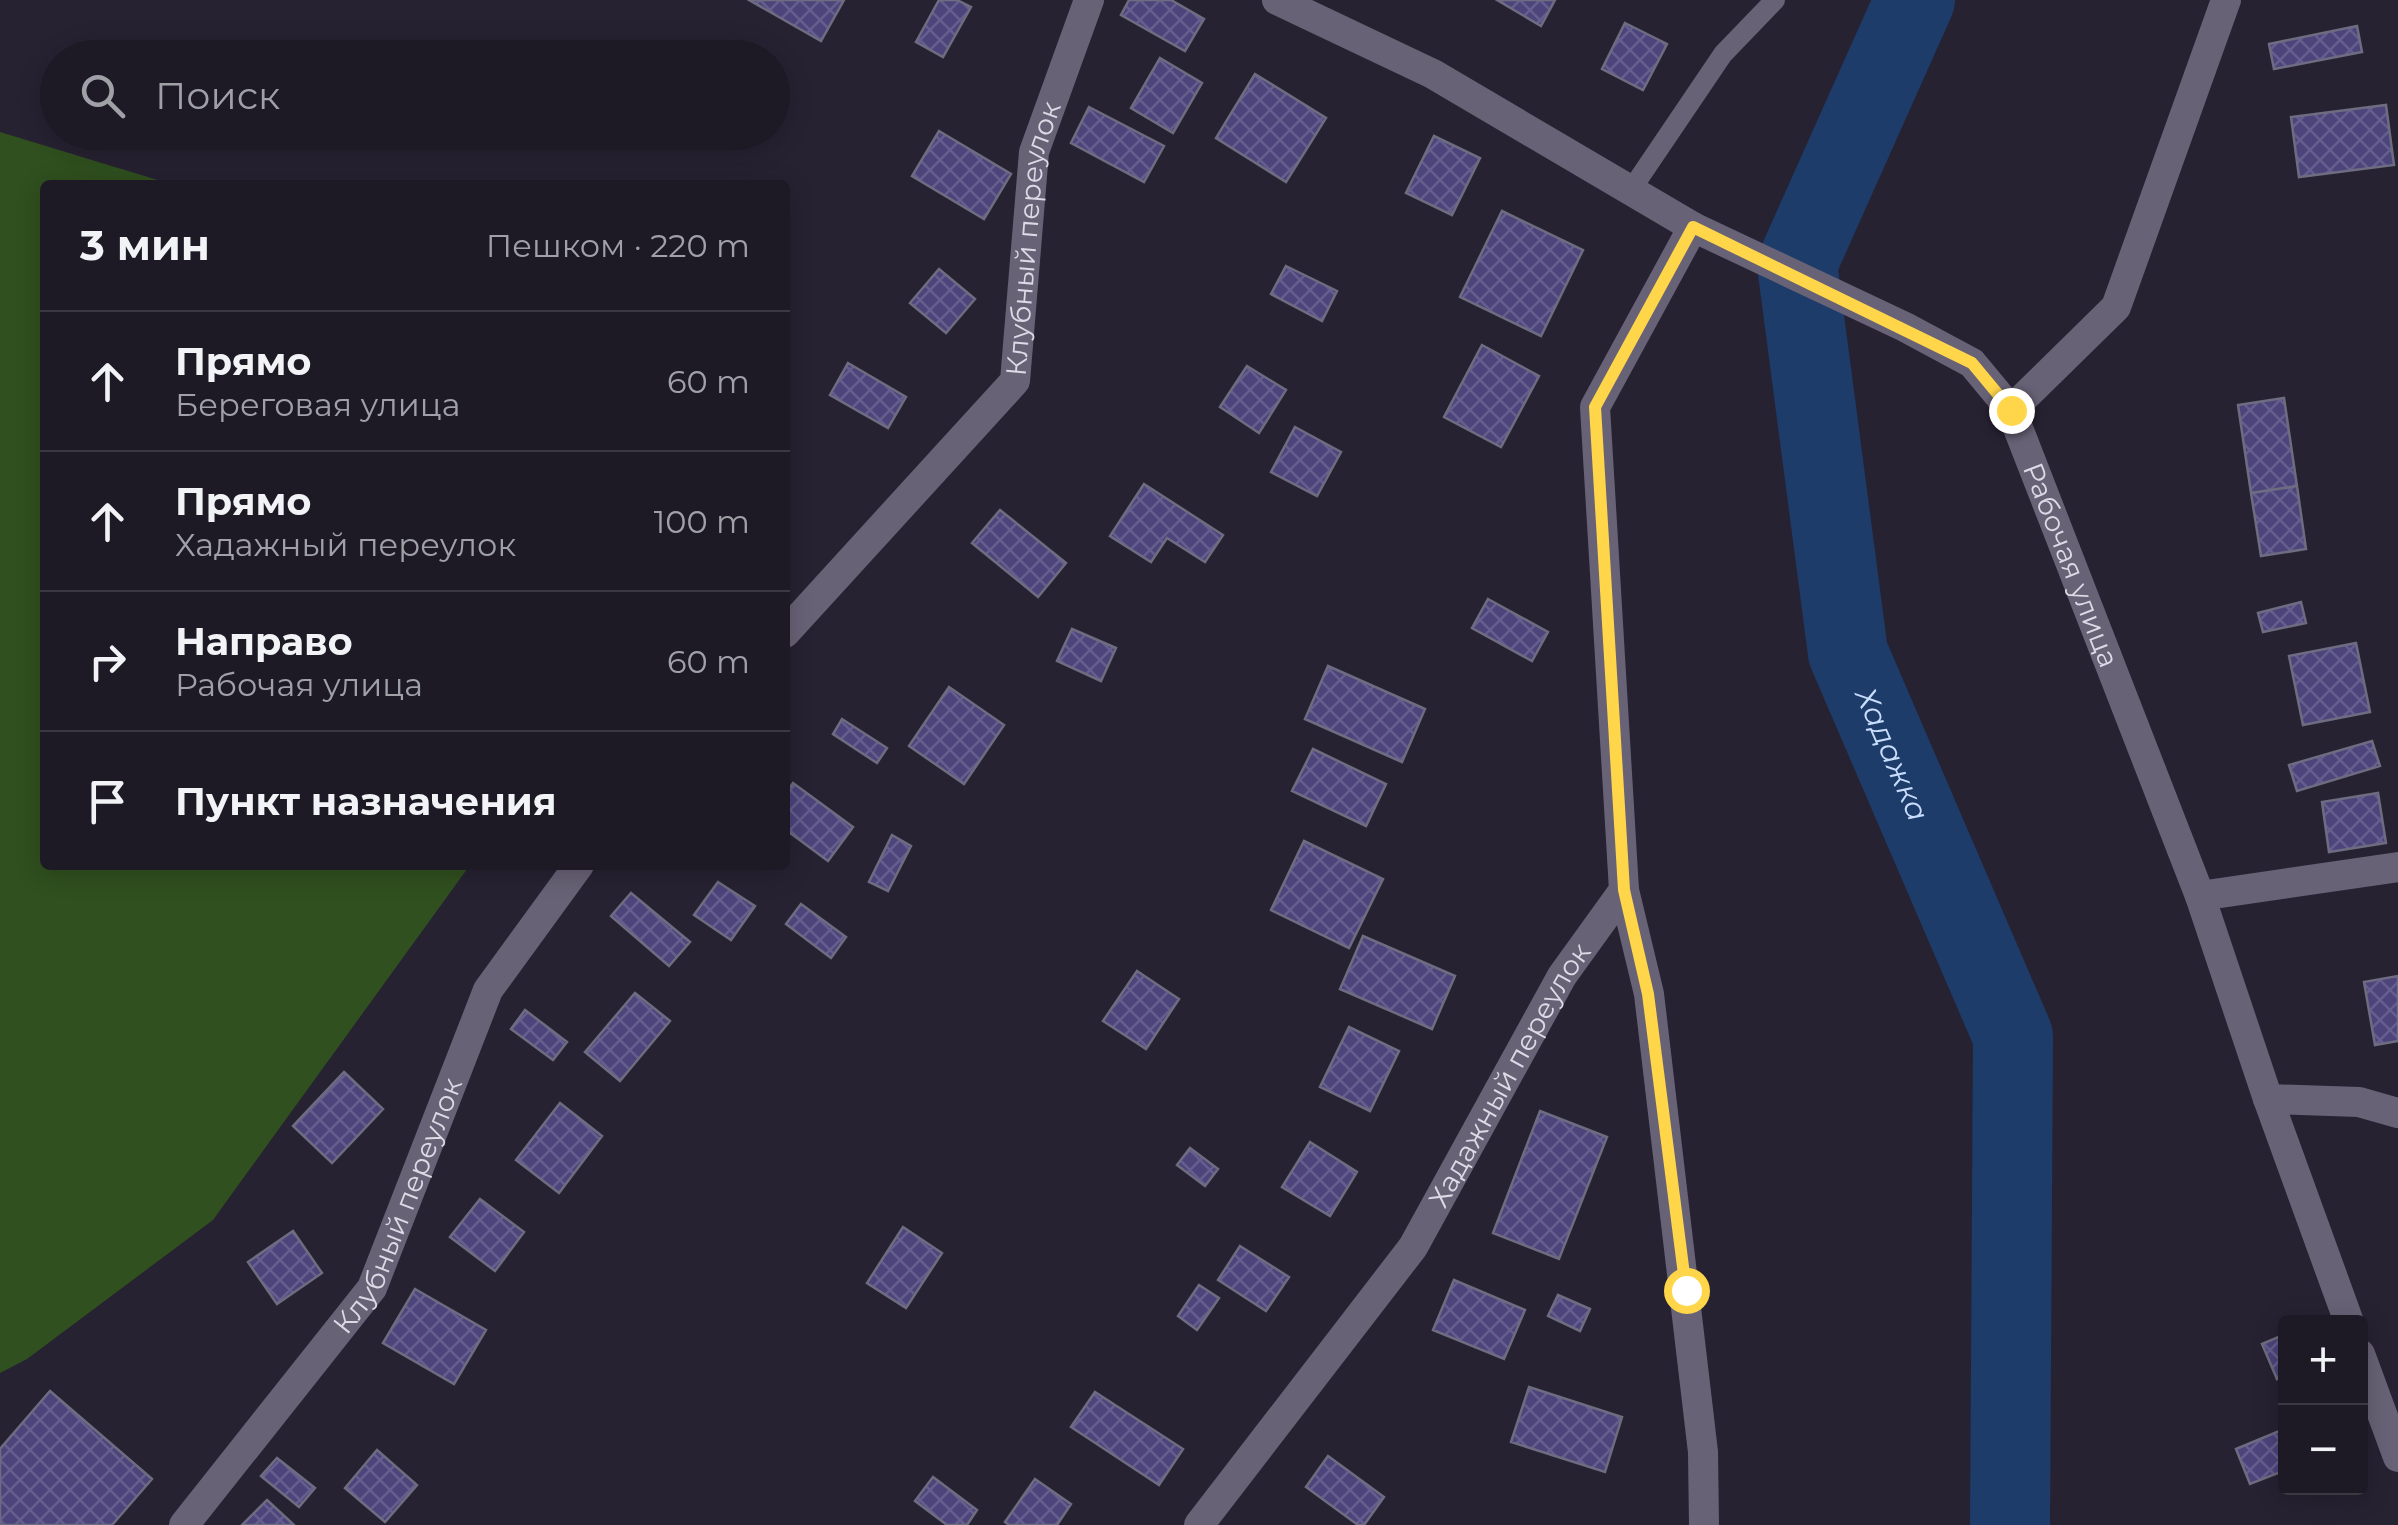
<!DOCTYPE html>
<html lang="ru">
<head>
<meta charset="utf-8">
<style>
	body { margin:0; font-family:Montserrat,sans-serif; background:#25232e; color:#f1f3f6 }
	.controls { position:absolute; right:30px; bottom:30px; display:grid; overflow:hidden; border-radius:10px; box-shadow:0 5px 25px #0003 }
	.controls button { width:90px; height:90px; display:grid; place-items:center; padding:0; border:0; border-bottom:2px solid #3b3843; background:#1d1a26; color:#f1f3f6; font:50px sans-serif }
	.stop { position:absolute; width:30px; height:30px; margin:-22px; border:8px solid #ffd54a; border-radius:50%; background:#fff }
	.stop.end { background:#ffd54a; border-color:#fff; box-shadow:0 2px 10px #0008 }
	.list { margin:0; padding:0; list-style:none }
	h2 { display:flex; justify-content:space-between; align-items:center; height:130px; margin:0; padding:0 40px; font-size:42px }
	h2 small { font-size:32px; font-weight:400; color:#a0a1a7 }
	.list li { display:grid; grid-template-columns:65px 1fr auto; gap:30px; align-items:center; box-sizing:border-box; height:140px; padding:0 40px; border-top:2px solid #3b3843 }
	.list b { display:block; font-size:38px; white-space:nowrap }
	.list p { margin:0; font-size:32px; white-space:nowrap; color:#a0a1a7 }
	.list em { font-size:32px; font-style:normal; color:#a0a1a7 }
	.icon { flex:none; width:55px; height:55px; fill:none; stroke:currentColor; stroke-width:2; stroke-linecap:round; stroke-linejoin:round }
	.map { position:relative; flex:none; width:2398px; height:1525px; overflow:hidden }
	.search { position:absolute; background:#1d1a26; box-shadow:0 5px 25px #0003; left:40px; top:40px; width:750px; height:110px; display:flex; align-items:center; gap:25px; box-sizing:border-box; padding:0 35px; border-radius:55px; color:#a0a1a7; font-size:38px }
	.panel { position:absolute; background:#1d1a26; box-shadow:0 5px 25px #0003; left:40px; top:180px; width:750px; height:690px; border-radius:10px }
	.map>svg:first-child { display:block }
	.park { fill:#30501f }
	.lines { fill:none; stroke-linecap:round; stroke-linejoin:round }
	.river { stroke:#1d3c6a; stroke-width:80 }
	.building { fill:url(#building-cross-hatch); stroke:#6d6c80; stroke-width:2.5 }
	.lane { stroke:#686276; stroke-width:20 }
	.street { stroke:#686276; stroke-width:30 }
	.route { stroke:#ffd54a; stroke-width:12 }
	.labels { text-anchor:middle; stroke-width:8; stroke-linejoin:round; paint-order:stroke }
	.street-label { font-size:28px; fill:#dddae6; stroke:#272232 }
	.water-label { font-size:30px; font-style:italic; fill:#c8dcfb; stroke:#272232 }
</style>
</head>
<body>
<div class="map">
<svg width="2398" height="1525" viewBox="0 0 2398 1525">
	<defs>
		<pattern id="building-cross-hatch" width="8" height="8" patternUnits="userSpaceOnUse" patternTransform="scale(2.5)"><rect width="8" height="8" fill="#4c447b"/><path d="M0 0l8 8M0 8l8-8" fill="none" stroke="#655e8e"/></pattern>
	</defs>
	<rect width="100%" height="100%" fill="#272232"/>
	<!-- park -->
	<path class="park" d="M0,132L174,185H45V865H470L213,1220L27,1359L0,1373Z"/>
	<g class="lines">
		<!-- river -->
		<path class="river" id="s1" d="M1915,0L1797,264L1848,653L2013,1036L2010,1525"/>
	</g>
	<!-- building -->
	<path class="building" d="M749,0H844L821,41Z
		M939,0H957L971,7L943,57L916,42Z
		M1129,0H1171L1204,19L1185,51L1121,15Z
		M1497,0H1555L1541,26Z
		M1625,23L1667,44L1643,90L1602,69Z
		M2357,26L2362,52L2274,69L2269,44Z
		M1160,58L1202,83L1173,133L1131,108Z
		M1255,74L1326,118L1286,182L1216,138Z
		M2386,105L2394,165L2299,177L2291,117Z
		M1089,107L1164,146L1144,182L1071,143Z
		M939,131L1011,174L984,219L912,176Z
		M1434,136L1480,158L1452,215L1406,193Z
		M1502,211L1583,250L1541,336L1460,297Z
		M1286,266L1337,291L1322,321L1271,294Z
		M939,269L975,299L946,333L910,303Z
		M1482,345L1539,376L1501,447L1444,417Z
		M848,363L906,397L888,428L830,395Z
		M1247,366L1286,390L1259,433L1220,407Z
		M2284,398L2297,486L2251,493L2238,405Z
		M1295,427L1341,452L1317,496L1271,472Z
		M1144,484L1223,535L1205,562L1167,538L1151,562L1110,536Z
		M2297,486L2306,549L2261,556L2251,493Z
		M1000,510L1066,563L1038,597L972,543Z
		M1488,599L1548,632L1532,661L1472,628Z
		M2301,602L2306,623L2263,632L2258,613Z
		M1072,629L1116,648L1101,681L1057,661Z
		M2356,643L2370,712L2303,725L2289,656Z
		M1328,666L1425,709L1402,762L1305,719Z
		M949,687L1004,725L964,784L909,746Z
		M842,719L887,748L877,763L833,734Z
		M2372,741L2380,766L2297,791L2289,765Z
		M1313,749L1386,784L1366,826L1292,791Z
		M793,783L853,827L828,861L785,829V795Z
		M2378,793L2386,843L2329,852L2322,802Z
		M892,835L911,846L888,891L869,882Z
		M1304,841L1383,879L1349,948L1271,910Z
		M718,882L755,906L731,940L694,915Z
		M631,893L690,942L669,966L611,916Z
		M801,904L846,937L831,958L786,924Z
		M1363,936L1455,976L1432,1029L1340,989Z
		M1137,971L1179,999L1146,1049L1103,1021Z
		M2398,976V1041L2375,1045L2364,982Z
		M635,993L670,1021L620,1081L585,1052Z
		M525,1010L567,1042L553,1060L511,1029Z
		M1349,1027L1399,1051L1370,1111L1320,1087Z
		M344,1072L383,1109L332,1163L293,1126Z
		M560,1103L602,1136L559,1193L516,1160Z
		M1540,1111L1607,1137L1559,1259L1493,1233Z
		M1310,1142L1357,1172L1330,1216L1282,1187Z
		M1190,1148L1218,1169L1205,1186L1177,1165Z
		M480,1199L524,1232L495,1271L450,1237Z
		M903,1227L942,1253L906,1308L867,1283Z
		M293,1231L322,1273L277,1304L248,1262Z
		M1240,1246L1289,1277L1266,1311L1218,1280Z
		M1454,1280L1525,1310L1504,1359L1433,1330Z
		M1199,1285L1219,1298L1197,1330L1178,1316Z
		M415,1289L486,1330L454,1384L383,1343Z
		M1558,1295L1590,1309L1580,1331L1548,1316Z
		M2283,1335L2286,1375L2277,1379L2262,1344Z
		M1529,1387L1622,1417L1605,1472L1511,1442Z
		M50,1391L152,1479L112,1525H0V1449Z
		M1095,1392L1183,1449L1159,1485L1071,1427Z
		M2279,1431L2286,1446V1470L2250,1484L2236,1449Z
		M377,1450L417,1485L385,1522L345,1488Z
		M1328,1456L1384,1497L1364,1525H1358L1306,1487Z
		M277,1458L315,1488L299,1507L261,1476Z
		M933,1477L977,1510L967,1525H947L915,1501Z
		M1035,1479L1071,1504L1057,1525H1009L1005,1522Z
		M267,1500L294,1525H242Z"/>
	<g class="lines">
		<!-- lane -->
		<path class="lane" d="M1631,190L1723,54L1775,0"/>
		<!-- street -->
		<g class="street">
			<path id="s2" d="M1277,0L1433,74L1693,227L1905,327L1972,363L2011,410L2200,896L2268,1099L2349,1322"/>
			<path d="M2011,410L2116,307L2226,0"/>
			<path id="s3" d="M785,633L1015,381L1034,152L1089,0"/>
			<path d="M1624,890L1649,994L1703,1452L1704,1525"/>
			<path d="M2200,896L2398,867"/>
			<path d="M2268,1099L2359,1102L2398,1113"/>
			<path d="M2360,1354L2398,1457"/>
			<path id="s4" d="M184,1525L372,1288L488,990L579,865"/>
			<path id="s5" d="M1199,1525L1413,1247L1562,976L1624,890L1595,407L1693,227"/>
		</g>
	</g>
	<g class="lines">
		<!-- route -->
		<path class="route" d="M1686,1290L1648,994L1624,890L1595,407L1693,227L1972,363L2011,410"/>
	</g>
	<g class="labels">
		<!-- street labels -->
		<g class="street-label">
			<text dy="10" stroke="none"><textPath href="#s3" startOffset="485">Клубный переулок</textPath></text>
			<text dy="10" stroke="none"><textPath href="#s2" startOffset="1012">Рабочая улица</textPath></text>
			<text dy="10" stroke="none"><textPath href="#s5" startOffset="548">Хадажный переулок</textPath></text>
			<text dy="10" stroke="none"><textPath href="#s4" startOffset="388">Клубный переулок</textPath></text>
		</g>
		<!-- water labels -->
		<g class="water-label">
			<text dy="10" stroke="none"><textPath href="#s1" startOffset="792">Хадажка</textPath></text>
		</g>
	</g>
</svg>
<div class="controls">
<button>+</button>
<button>−</button>
</div>
<div class="stop" style="left:1686px;top:1290px"></div>
<div class="stop end" style="left:2011px;top:410px"></div>
<div class="search"><svg class="icon" aria-label="search" viewBox="0 0 24 24"><circle cx="10" cy="10" r="6"/><path d="M15 15l6 6"/></svg>Поиск</div>
<section class="panel">
<h2>3 мин<small>Пешком · 220 m</small></h2>
<ul class="list">
<li><svg class="icon" aria-label="ahead" viewBox="0 0 24 24"><path d="M12 20V5M6 11l6-6 6 6"/></svg><div><b>Прямо</b><p>Береговая улица</p></div><em>60 m</em></li>
<li><svg class="icon" aria-label="ahead" viewBox="0 0 24 24"><path d="M12 20V5M6 11l6-6 6 6"/></svg><div><b>Прямо</b><p>Хадажный переулок</p></div><em>100 m</em></li>
<li><svg class="icon" aria-label="right" viewBox="0 0 24 24"><path d="M7 20v-9h11M14 6l5 5-5 5"/></svg><div><b>Направо</b><p>Рабочая улица</p></div><em>60 m</em></li>
<li><svg class="icon" aria-label="arrive" viewBox="0 0 24 24"><path d="M6 21V4h12l-3 4 3 4H6"/></svg><div><b>Пункт назначения</b></div></li>
</ul>
</section>
</div>
</body>
</html>
